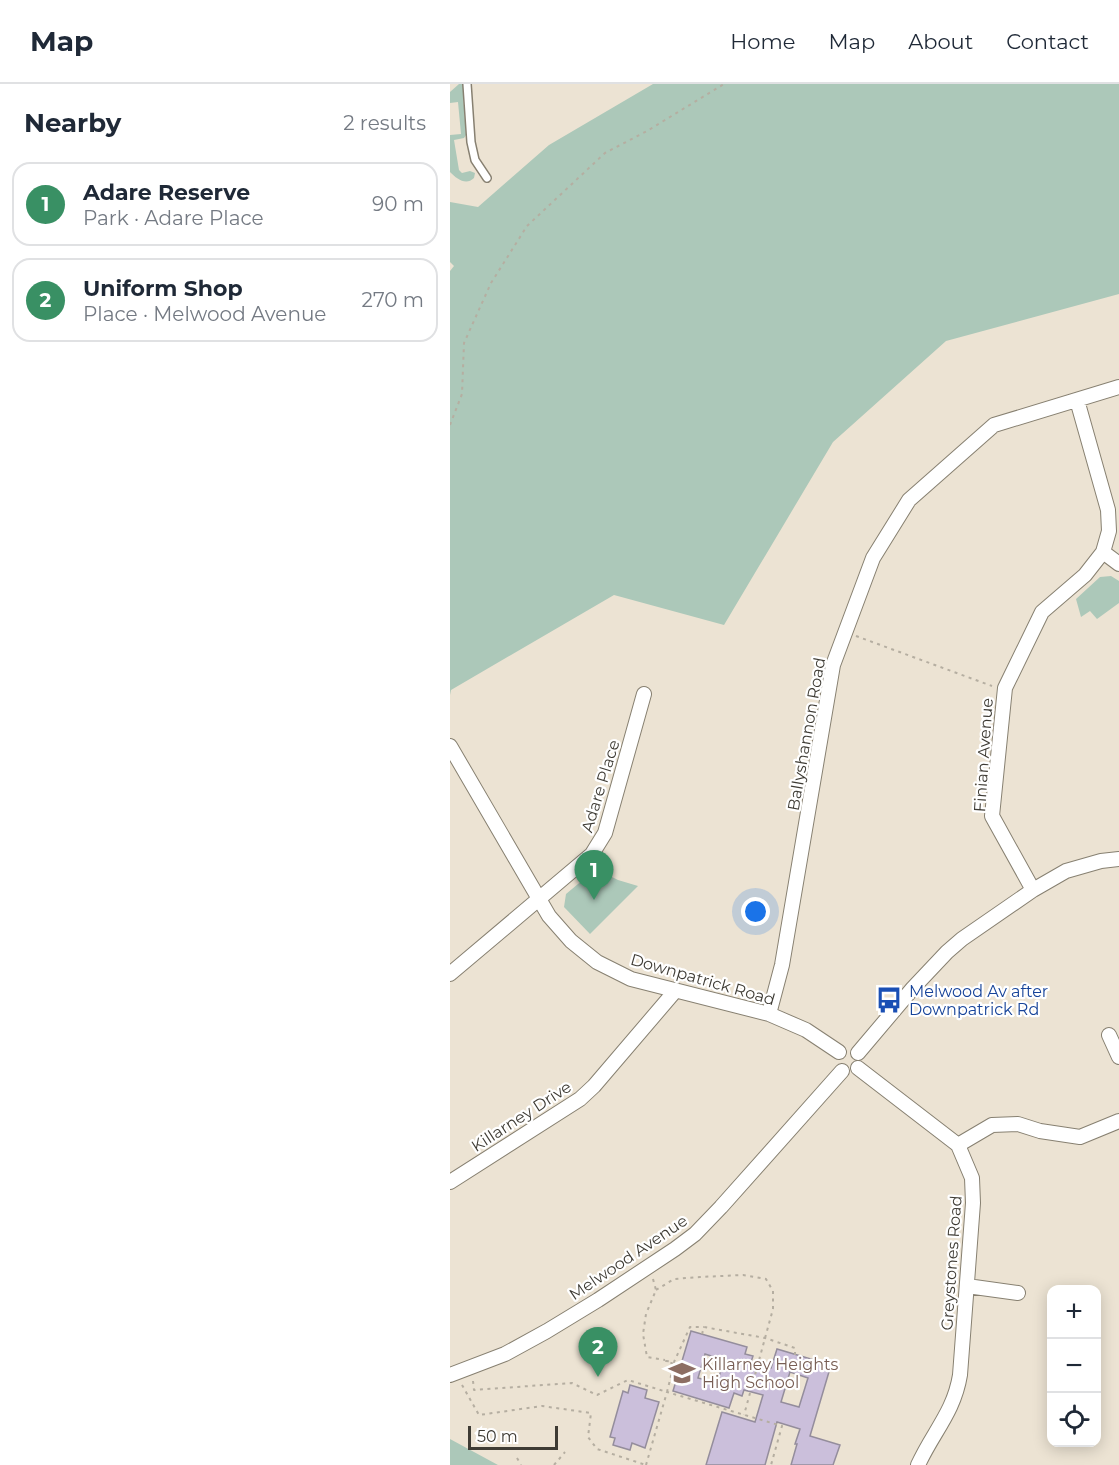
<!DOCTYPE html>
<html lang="en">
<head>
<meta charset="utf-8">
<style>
	body { margin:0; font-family:Montserrat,sans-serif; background:#f2f2f3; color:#1f2937 }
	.controls { position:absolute; right:18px; bottom:18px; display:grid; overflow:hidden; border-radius:12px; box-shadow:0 3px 15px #0003 }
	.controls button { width:54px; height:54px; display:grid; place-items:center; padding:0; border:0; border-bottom:2px solid #e0e1e3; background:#fff; color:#1f2937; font:30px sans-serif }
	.scale { position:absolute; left:18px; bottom:15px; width:90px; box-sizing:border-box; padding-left:6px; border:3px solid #3e3b34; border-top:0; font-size:16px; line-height:21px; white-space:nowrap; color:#3e3b34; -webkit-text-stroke:4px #fff; paint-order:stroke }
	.you { position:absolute; left:306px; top:828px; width:21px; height:21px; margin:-15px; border:4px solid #fff; border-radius:50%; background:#1a73e8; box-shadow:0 0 0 9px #1a73e833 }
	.badge { display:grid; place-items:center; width:39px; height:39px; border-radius:50%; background:#399064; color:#fff; font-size:20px; font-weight:700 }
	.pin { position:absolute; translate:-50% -50px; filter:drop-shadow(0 2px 3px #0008) }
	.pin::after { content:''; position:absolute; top:32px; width:21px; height:18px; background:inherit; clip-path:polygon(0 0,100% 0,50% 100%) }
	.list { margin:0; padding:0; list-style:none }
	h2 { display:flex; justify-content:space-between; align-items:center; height:78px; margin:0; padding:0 24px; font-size:26px }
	h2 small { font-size:20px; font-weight:400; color:#747a83 }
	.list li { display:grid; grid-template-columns:39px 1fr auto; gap:18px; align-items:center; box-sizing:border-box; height:84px; margin:0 12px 12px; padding:0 12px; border:2px solid #e0e1e3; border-radius:18px }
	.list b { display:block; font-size:22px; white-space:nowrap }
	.list p { margin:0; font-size:20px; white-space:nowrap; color:#747a83 }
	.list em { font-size:20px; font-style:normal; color:#747a83 }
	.icon { flex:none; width:33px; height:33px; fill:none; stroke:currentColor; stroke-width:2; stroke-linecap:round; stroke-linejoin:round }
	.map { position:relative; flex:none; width:669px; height:1381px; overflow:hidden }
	header { display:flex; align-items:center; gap:36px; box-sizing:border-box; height:84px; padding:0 30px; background:#fff; border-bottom:2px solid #e0e1e3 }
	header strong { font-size:28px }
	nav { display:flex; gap:33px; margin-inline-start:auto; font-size:21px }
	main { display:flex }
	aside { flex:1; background:#fff }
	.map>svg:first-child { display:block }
	.green { fill:#acc8b9 }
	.building { fill:#cbbfdb; stroke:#948d9c; stroke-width:1.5; fill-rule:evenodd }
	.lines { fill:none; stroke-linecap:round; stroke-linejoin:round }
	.lane-casing { stroke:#878071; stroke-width:10 }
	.street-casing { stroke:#878071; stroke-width:16 }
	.path { stroke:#b5aea1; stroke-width:2; stroke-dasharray:3 4.5; stroke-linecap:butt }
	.lane { stroke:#fff; stroke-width:7 }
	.street { stroke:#fff; stroke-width:14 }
	.labels { text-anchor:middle; stroke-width:4.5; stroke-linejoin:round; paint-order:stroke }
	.street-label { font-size:16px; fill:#3e3b34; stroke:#fff }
	.transit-label { font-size:16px; fill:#164399; stroke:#fff; text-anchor:start }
	.education-label { font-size:16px; fill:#785e54; stroke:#fff; text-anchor:start }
</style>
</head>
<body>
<header>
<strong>Map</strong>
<nav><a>Home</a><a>Map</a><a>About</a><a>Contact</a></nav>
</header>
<main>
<aside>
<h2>Nearby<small>2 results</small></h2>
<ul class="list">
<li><span class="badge">1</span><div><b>Adare Reserve</b><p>Park · Adare Place</p></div><em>90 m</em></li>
<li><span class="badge">2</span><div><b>Uniform Shop</b><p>Place · Melwood Avenue</p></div><em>270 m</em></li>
</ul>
</aside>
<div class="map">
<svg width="669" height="1381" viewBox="0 0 669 1381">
	<rect width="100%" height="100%" fill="#ece3d3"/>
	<!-- green -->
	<path class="green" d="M9,0H15L13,11L16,51L14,54L4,56L9,86L12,89L20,87L25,89L24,94C16,102 7,95 0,88V51L11,50L8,18L0,19V8Z
		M203,0H669V210L496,257L383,358L274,541L164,511L1,606L0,611V187L4,182L0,178V118L28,123L99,61Z
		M661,492L669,497V519L647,535L640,527L631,533L626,515L650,493Z
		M146,785L168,796L188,802L140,850L114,823L116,810Z
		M0,1355L48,1381H0Z"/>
	<!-- building -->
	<path class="building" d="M241,1247L297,1263L295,1270L303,1272L301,1278L321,1284L327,1265L381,1281L360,1352L390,1361L383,1381H341L347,1360H345L350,1345L327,1338L315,1381H256L272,1328L305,1338L313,1311L294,1306L292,1312L284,1309L279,1324L223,1307ZM255,1270L274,1276L267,1299L248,1294ZM340,1288L358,1294L349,1323L331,1318Z
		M180,1301L197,1306L195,1314L209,1318L195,1364L182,1359L180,1366L163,1361L165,1354L160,1353L173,1307L178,1309Z"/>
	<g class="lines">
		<!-- lane casing -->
		<g class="lane-casing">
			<path id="lane" d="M17,0L21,58L25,76L37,94"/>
		</g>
		<!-- street casing -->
		<g class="street-casing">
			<path id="street" d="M653,468L669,480
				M0,662L99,832L121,857L147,878L181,895L319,930L356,946L389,968
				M583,806L542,732L555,604L592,528L635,491L653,468L659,447L658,426L627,316
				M0,890L142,770L155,749L194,610
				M319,930L332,881L383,581L423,474L459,416L544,341L669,303
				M659,951L669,973
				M408,969L463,904L497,868L512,855L583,806L616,787L651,777L669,775
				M408,984L508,1061L522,1094L523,1119L510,1291C504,1328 483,1348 468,1381
				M508,1061L542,1041L568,1040L590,1047L630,1053L669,1037
				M0,1098L130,1015L144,1002L226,906
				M517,1202L568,1209
				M0,1291L55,1270L97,1247L148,1216L225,1165L245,1150L271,1123L392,987"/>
		</g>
		<!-- path -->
		<path class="path" d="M0,341L12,310L14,259L41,199L77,142L155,69L197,47L274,0
			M406,552L542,602
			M203,1195L206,1206L196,1230L193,1250L197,1273L215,1276
			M206,1206L224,1195L250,1193L293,1191L316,1195L323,1207V1225L294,1331
			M252,1250L254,1243L315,1254L345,1264V1271
			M23,1297L24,1306L122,1299L147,1311L178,1296L217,1308L224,1280L216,1277L224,1278L240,1243H254
			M12,1301L29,1331L92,1322L141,1329L138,1353L147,1365L196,1381
			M67,1374L71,1381
			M104,1381L115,1368
			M196,1381L217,1308L332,1342L321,1381"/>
		<!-- lane -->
		<use href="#lane" class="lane"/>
		<!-- street -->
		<use href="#street" class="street"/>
	</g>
	<!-- icons -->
	<defs>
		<g id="bus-bare" transform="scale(2.07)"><path d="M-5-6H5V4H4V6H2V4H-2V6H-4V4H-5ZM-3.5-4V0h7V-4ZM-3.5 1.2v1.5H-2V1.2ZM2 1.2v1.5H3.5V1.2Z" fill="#1a4fb4" stroke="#fff" stroke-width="2.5" paint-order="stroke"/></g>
		<g id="school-bare" transform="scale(2.07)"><path d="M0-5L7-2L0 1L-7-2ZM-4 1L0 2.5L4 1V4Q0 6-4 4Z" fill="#8d6e63" stroke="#fff" stroke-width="2.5" paint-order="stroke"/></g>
	</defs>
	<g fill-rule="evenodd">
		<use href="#bus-bare" x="439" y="916"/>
		<use href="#school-bare" x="232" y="1289"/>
	</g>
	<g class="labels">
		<!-- street labels -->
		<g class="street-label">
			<text transform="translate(356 650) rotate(-80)" y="6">Ballyshannon Road</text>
			<text transform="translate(533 671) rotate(-86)" y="6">Finian Avenue</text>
			<text transform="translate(150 702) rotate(-73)" y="6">Adare Place</text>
			<text transform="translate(253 895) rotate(16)" y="6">Downpatrick Road</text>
			<text transform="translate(71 1032) rotate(-33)" y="6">Killarney Drive</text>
			<text transform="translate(178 1173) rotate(-34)" y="6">Melwood Avenue</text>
			<text transform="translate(501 1179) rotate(-86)" y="6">Greystones Road</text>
		</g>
		<!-- transit labels -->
		<g class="transit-label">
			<text x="459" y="913">Melwood Av after<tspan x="459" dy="18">Downpatrick Rd</tspan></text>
		</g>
		<!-- education labels -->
		<g class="education-label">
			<text x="252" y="1286">Killarney Heights<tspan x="252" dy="18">High School</tspan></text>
		</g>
	</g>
</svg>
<div class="controls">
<button>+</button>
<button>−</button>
<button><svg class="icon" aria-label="locate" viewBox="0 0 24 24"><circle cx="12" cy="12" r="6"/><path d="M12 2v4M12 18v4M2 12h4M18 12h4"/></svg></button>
</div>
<div class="scale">50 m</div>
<div class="you"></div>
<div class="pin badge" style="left:144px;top:816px">1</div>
<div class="pin badge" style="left:148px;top:1293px">2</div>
</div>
</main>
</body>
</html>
